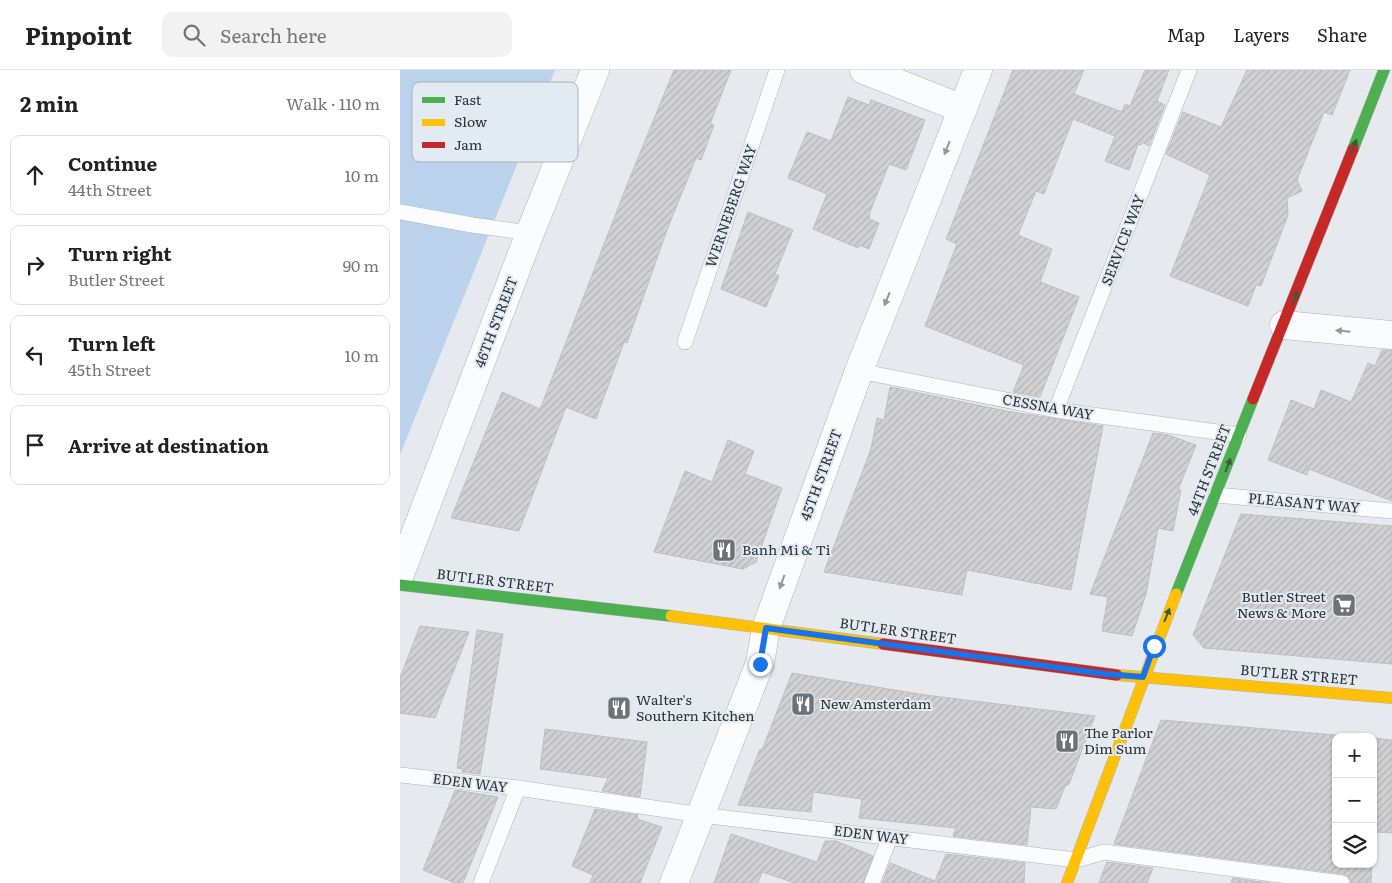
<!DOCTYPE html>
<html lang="en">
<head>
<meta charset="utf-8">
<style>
	body { margin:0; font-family:Literata,serif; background:#f2f2f2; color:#222 }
	.controls { position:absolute; right:15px; bottom:15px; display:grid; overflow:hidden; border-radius:10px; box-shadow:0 1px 4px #0004 }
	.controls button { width:45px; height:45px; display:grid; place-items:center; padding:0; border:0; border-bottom:1px solid #e0e0e0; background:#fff; color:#222; font:25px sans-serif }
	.stop { position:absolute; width:15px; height:15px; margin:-11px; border:4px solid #1a73e8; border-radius:50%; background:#fff }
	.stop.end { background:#1a73e8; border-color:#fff; box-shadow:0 1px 5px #0008 }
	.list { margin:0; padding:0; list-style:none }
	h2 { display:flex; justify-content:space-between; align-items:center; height:65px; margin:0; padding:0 20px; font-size:21px }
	h2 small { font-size:16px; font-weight:400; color:#767676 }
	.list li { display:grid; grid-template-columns:32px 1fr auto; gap:15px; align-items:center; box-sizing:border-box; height:80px; margin:0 10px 10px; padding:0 10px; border:1px solid #e0e0e0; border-radius:10px }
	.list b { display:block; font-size:19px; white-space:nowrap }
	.list p { margin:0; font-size:16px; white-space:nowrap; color:#767676 }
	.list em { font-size:16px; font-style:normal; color:#767676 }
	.icon { flex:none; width:28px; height:28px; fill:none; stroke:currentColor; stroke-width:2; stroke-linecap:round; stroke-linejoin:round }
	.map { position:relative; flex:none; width:992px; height:813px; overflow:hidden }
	header { display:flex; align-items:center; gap:30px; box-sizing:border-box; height:70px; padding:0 25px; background:#fff; border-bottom:1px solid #e0e0e0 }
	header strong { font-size:24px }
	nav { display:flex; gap:28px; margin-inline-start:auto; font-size:18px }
	.search { width:350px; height:45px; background:#f2f2f2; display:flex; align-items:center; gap:12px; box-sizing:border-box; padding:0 18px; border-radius:10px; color:#767676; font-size:19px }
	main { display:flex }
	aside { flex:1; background:#fff }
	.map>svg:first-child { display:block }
	.green { fill:#bbd2ed }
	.building { fill:url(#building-hatch); stroke:#bebdbf }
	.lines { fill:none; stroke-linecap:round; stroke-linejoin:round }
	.lane-casing { stroke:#afb2b6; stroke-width:16 }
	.street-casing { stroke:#afb2b6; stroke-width:29 }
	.fast-casing { stroke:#afb2b6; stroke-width:12 }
	.slow-casing { stroke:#afb2b6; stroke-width:12 }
	.jam-casing { stroke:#afb2b6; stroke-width:12 }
	.lane { stroke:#fbfcfd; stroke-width:15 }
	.street { stroke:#fbfcfd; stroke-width:28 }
	.fast { stroke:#4caf50; stroke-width:11 }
	.slow { stroke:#ffc107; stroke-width:11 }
	.jam { stroke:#c62828; stroke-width:11 }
	.oneway { fill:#385d3e }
	.oneway2 { fill:#949699 }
	.route { stroke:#1a73e8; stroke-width:6 }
	.labels { text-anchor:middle; stroke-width:4; stroke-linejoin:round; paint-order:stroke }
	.street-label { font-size:14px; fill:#2e3135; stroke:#e2eaf3 }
	.poi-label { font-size:14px; fill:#2e3135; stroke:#e2eaf3; text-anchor:start }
	.key { fill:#e2eaf3; stroke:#acb2ba; stroke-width:1 }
	.key-label { font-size:14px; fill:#2e3135 }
</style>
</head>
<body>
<header>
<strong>Pinpoint</strong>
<div class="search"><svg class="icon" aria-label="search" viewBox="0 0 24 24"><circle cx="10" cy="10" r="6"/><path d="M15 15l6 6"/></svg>Search here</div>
<nav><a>Map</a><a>Layers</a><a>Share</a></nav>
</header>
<main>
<aside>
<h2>2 min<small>Walk · 110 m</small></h2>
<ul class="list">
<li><svg class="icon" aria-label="ahead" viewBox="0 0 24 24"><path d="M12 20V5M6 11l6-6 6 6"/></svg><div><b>Continue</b><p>44th Street</p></div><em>10 m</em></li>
<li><svg class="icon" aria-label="right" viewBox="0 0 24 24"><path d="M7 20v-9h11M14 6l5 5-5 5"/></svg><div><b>Turn right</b><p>Butler Street</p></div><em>90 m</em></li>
<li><svg class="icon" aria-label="left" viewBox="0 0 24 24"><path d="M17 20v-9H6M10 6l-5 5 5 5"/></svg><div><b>Turn left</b><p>45th Street</p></div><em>10 m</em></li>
<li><svg class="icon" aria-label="arrive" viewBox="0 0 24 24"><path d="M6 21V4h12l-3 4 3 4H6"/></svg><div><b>Arrive at destination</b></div></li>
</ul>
</aside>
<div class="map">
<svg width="992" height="813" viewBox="0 0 992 813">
	<defs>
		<pattern id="building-hatch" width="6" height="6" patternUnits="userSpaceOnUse" patternTransform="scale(1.25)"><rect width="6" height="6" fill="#d1d1d3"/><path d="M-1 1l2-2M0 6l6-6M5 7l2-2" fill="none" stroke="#b4b4b6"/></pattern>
	</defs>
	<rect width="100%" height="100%" fill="#e6eaef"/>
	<!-- green -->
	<path class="green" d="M0,0H155L0,385Z"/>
	<!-- building -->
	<path class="building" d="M274,0H331L310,54L314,55L301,90L296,88L267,160L227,273L224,272L196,349L166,337L119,461L51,448L102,322L140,339L229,110Z
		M613,0H684L674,24L722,42L725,34L730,36L745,0H769L757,31L765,35L749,76L742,72L741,75L738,74L729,100L705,91L715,66L673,49L644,124L636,121L618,165L652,179L640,212L679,227L640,327L613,322L624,295L525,256L557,174L546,169Z
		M847,0H950L932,45L924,42L897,110L902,121L887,128L888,145L861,216L856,215L848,236L770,206L810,105L766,84L783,42L821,57Z
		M448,27L469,35L471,30L525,50L506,100L489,94L470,142L469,149L479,153L469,179L459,175L458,178L413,159L427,124L388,108L407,62L431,71Z
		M348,142L393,160L375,204L379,206L366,237L321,219Z
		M982,280H992V431L909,399L907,405L868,390L891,330L914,339L921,320L951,332L968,293L975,296Z
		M490,317L606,341L703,356L671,520L567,500L562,525L424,502L471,379L477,348L484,350Z
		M753,363L768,365L796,375L778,420H781L773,461L758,458L746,524L732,566L702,561L708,527L690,524Z
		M328,370L354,381L345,404L382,418L356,492L343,499L254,482L285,401L312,412Z
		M841,444L992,456V594L804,578L793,565Z
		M20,556L69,562L35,648L0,643V608Z
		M77,560L103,564L80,704L62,702L63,699L57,698Z
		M392,603L525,625L695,646L669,714L665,716L656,739L631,737L627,775L553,766L556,758L459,748L462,729L413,722L411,742L338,735L360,679L362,680Z
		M761,650L959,667H936V794H972L971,813H951L948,806L943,804L714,774Z
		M145,659L247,672L240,727L202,721L208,708L140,699Z
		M973,668L992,670V763L976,762L973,787Z
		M55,720L98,727L63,813H55L23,800Z
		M195,739L238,745L237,749L262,757L240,813H190L193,805L172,796Z
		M331,764L417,792L425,771H436L473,786L463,813H395L362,802L358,813H314Z
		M546,784L625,793L624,813H482L490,793L535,811Z
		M707,792L753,798L747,813H699Z
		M833,808L869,813H831Z"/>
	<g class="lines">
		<!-- lane casing -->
		<g class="lane-casing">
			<path id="lane" d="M0,142L72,155L130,163
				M285,272L377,0
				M459,301L656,340L839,365
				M656,340L789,0
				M816,425L992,441
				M0,705L118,718L301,745L676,790L704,782L942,813
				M81,813L118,718
				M472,813L490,767"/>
		</g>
		<!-- street casing -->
		<g class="street-casing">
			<path id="street" d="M464,0L563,39
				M884,255L992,265
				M0,504L130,163L195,0
				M274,813L360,593L366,558L459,301L578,0"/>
		</g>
		<!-- fast casing -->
		<g class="fast-casing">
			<path id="fast" d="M953,79L984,0
				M0,515L271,546
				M776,524L853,329"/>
		</g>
		<!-- slow casing -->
		<g class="slow-casing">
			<path id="slow" d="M271,546L483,574
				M717,605L992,628
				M667,813L776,524"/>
		</g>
		<!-- jam casing -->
		<g class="jam-casing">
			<path id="jam" d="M853,329L953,79
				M483,574L717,605"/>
		</g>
		<!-- lane -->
		<use href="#lane" class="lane"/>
		<!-- street -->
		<use href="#street" class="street"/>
		<!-- fast -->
		<use href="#fast" class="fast"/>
		<!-- slow -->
		<use href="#slow" class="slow"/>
		<!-- jam -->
		<use href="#jam" class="jam"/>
	</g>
	<!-- one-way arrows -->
	<defs><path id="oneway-solid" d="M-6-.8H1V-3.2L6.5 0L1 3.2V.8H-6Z" transform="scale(1.25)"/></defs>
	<g class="oneway">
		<use href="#oneway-solid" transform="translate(954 76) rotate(-69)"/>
		<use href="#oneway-solid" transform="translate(895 228) rotate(-69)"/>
		<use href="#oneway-solid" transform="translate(828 395) rotate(-69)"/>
		<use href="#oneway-solid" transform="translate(767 545) rotate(-68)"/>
	</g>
	<g class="oneway2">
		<use href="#oneway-solid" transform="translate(547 78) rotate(112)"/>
		<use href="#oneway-solid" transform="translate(487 229) rotate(112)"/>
		<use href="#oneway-solid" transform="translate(943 261) rotate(-174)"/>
		<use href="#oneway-solid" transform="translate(382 512) rotate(110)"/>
	</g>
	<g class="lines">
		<!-- route -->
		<path class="route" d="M360,594L366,558L706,604L743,607L754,576"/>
	</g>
	<!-- icons -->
	<defs>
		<g id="restaurant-square" transform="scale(1.25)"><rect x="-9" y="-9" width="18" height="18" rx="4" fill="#6e7276" stroke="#e2eaf3"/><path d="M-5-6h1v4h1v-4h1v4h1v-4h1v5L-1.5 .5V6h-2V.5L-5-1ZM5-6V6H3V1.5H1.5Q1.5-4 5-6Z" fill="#fff"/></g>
		<g id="supermarket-square" transform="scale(1.25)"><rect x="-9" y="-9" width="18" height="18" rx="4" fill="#6e7276" stroke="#e2eaf3"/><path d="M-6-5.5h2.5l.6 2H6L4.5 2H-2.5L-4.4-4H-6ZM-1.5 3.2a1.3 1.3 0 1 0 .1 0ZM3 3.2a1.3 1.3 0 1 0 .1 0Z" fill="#fff"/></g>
	</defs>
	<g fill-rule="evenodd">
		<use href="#restaurant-square" x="324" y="480"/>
		<use href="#supermarket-square" x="944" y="535"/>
		<use href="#restaurant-square" x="403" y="634"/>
		<use href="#restaurant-square" x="219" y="638"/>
		<use href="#restaurant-square" x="667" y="671"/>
	</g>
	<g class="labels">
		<!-- street labels -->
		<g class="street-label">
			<text transform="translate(331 136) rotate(-71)" y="5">WERNEBERG WAY</text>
			<text transform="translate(723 170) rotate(-69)" y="5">SERVICE WAY</text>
			<text transform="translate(96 252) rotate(-69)" y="5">46TH STREET</text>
			<text transform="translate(648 337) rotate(10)" y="5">CESSNA WAY</text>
			<text transform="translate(809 400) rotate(-69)" y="5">44TH STREET</text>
			<text transform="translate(421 405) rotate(-70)" y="5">45TH STREET</text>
			<text transform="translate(904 433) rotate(5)" y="5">PLEASANT WAY</text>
			<text transform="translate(95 511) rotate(7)" y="5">BUTLER STREET</text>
			<text transform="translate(498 561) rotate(8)" y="5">BUTLER STREET</text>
			<text transform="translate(899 605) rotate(5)" y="5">BUTLER STREET</text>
			<text transform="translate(70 713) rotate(7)" y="5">EDEN WAY</text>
			<text transform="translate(471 765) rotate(7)" y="5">EDEN WAY</text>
		</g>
		<!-- poi labels -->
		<g class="poi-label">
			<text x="342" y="485">Banh Mi &amp; Ti</text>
			<text x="926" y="532" text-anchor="end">Butler Street<tspan x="926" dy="16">News &amp; More</tspan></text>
			<text x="236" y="635">Walter's<tspan x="236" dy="16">Southern Kitchen</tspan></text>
			<text x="420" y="639">New Amsterdam</text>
			<text x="684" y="668">The Parlor<tspan x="684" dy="16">Dim Sum</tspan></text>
		</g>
	</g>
	<!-- legend -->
	<rect x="12" y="12" width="166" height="80" rx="8" class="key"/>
	<rect x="22" y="27" width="23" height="6" fill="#4caf50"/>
	<rect x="22" y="49" width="23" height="7" fill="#ffc107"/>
	<rect x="22" y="72" width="23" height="6" fill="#c62828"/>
	<g class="key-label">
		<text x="54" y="35">Fast</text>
		<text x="54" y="57">Slow</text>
		<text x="54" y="80">Jam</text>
	</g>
</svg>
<div class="controls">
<button>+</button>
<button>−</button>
<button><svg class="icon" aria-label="layers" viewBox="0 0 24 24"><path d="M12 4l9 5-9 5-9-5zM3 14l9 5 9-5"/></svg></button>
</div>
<div class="stop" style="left:754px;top:576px"></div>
<div class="stop end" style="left:360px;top:594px"></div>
</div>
</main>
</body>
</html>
